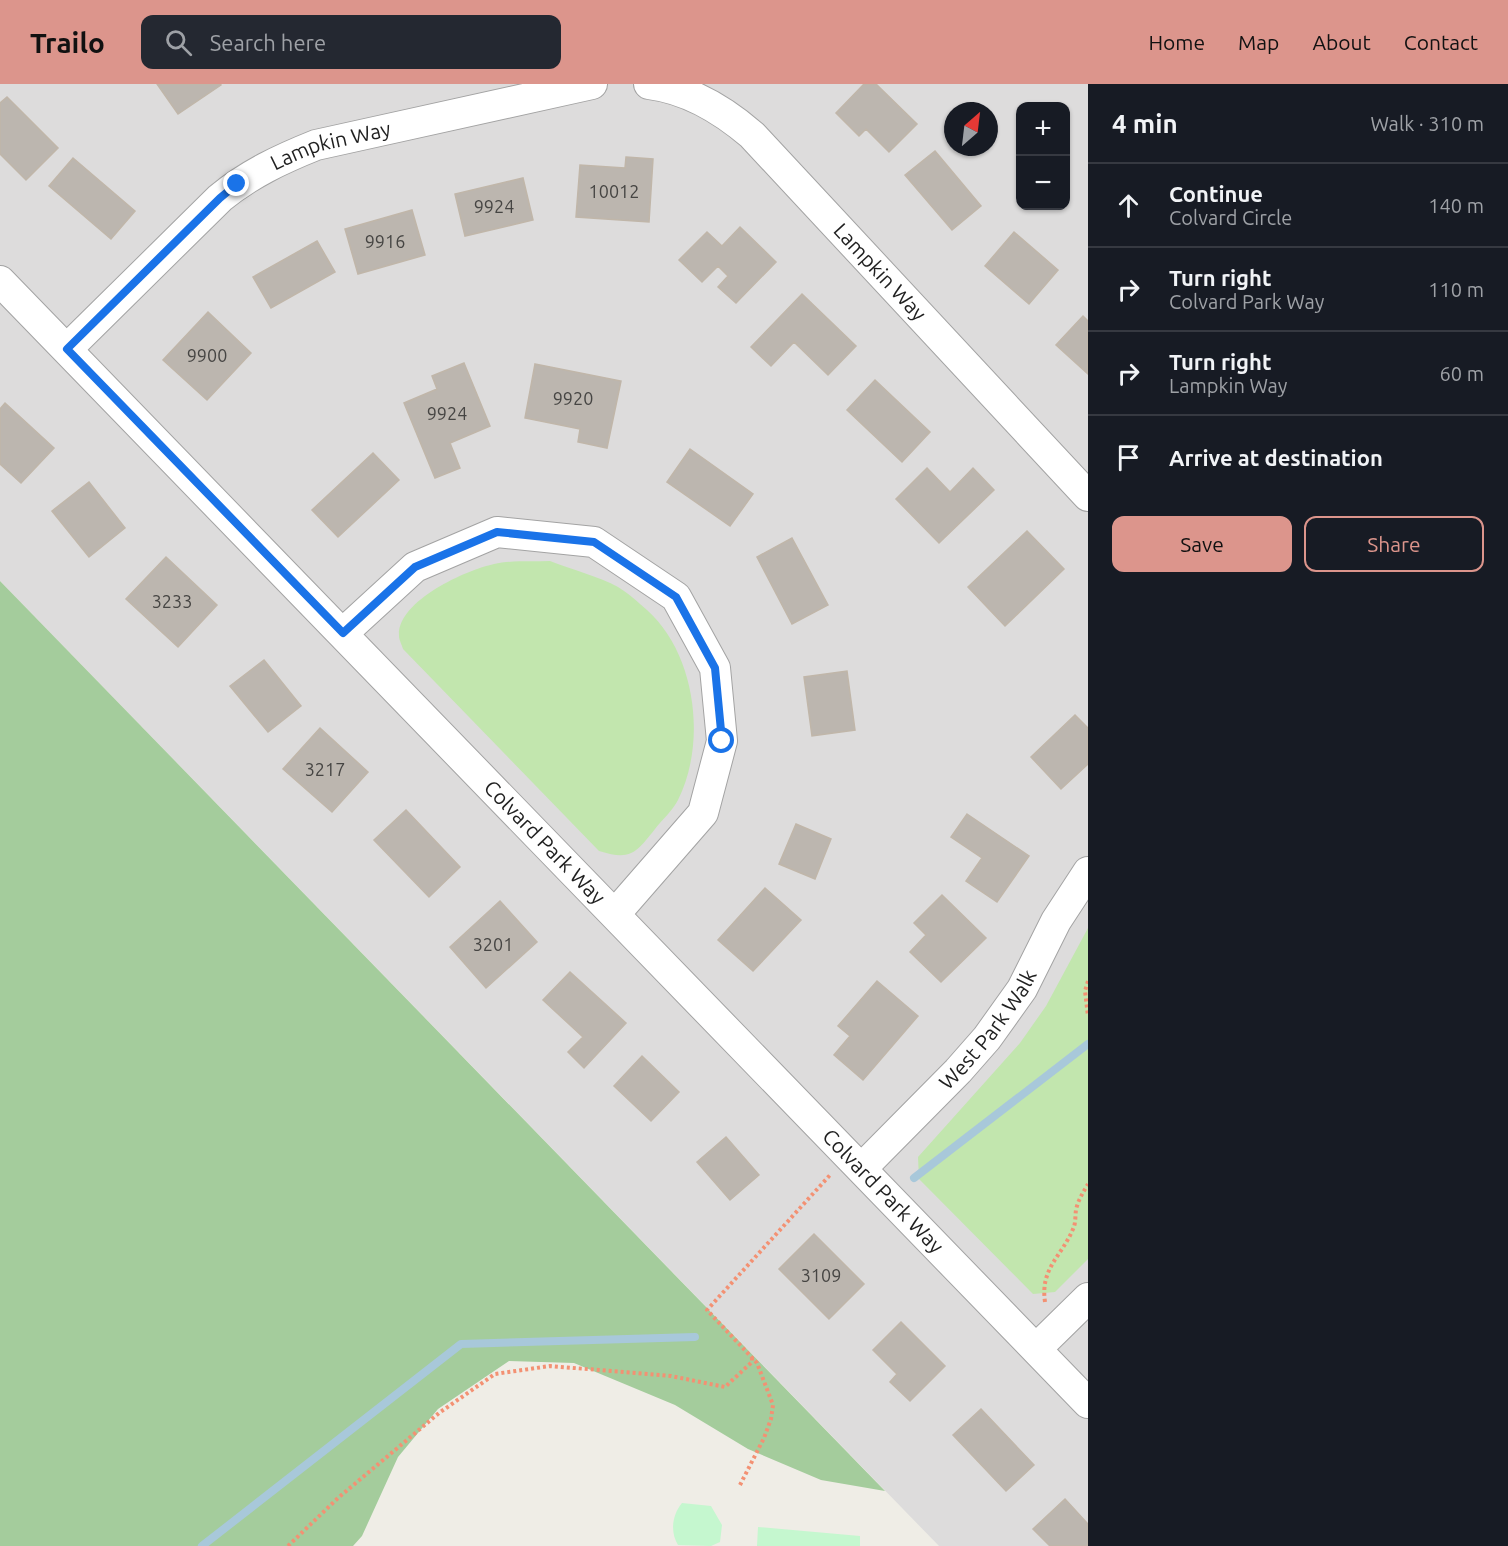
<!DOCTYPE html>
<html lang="en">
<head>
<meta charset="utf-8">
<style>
	body { margin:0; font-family:Ubuntu,sans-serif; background:#242831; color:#f1f3f6 }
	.controls { position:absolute; right:18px; top:18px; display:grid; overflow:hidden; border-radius:12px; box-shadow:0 2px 4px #0004 }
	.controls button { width:54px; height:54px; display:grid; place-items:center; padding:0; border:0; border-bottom:2px solid #363941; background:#171b24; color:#f1f3f6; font:30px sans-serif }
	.compass { position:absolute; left:944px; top:18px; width:54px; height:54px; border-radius:50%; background:#171b24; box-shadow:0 2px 4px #0004; rotate:28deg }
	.stop { position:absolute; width:18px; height:18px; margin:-14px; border:4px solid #1a73e8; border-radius:50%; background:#fff }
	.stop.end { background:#1a73e8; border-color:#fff; box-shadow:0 2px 6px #0008 }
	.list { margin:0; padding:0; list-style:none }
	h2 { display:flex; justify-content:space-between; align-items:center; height:78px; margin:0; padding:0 24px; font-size:26px }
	h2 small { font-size:20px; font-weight:400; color:#9ea1a6 }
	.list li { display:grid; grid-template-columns:39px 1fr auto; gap:18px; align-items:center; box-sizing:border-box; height:84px; padding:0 24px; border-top:2px solid #363941 }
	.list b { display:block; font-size:22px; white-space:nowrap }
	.list p { margin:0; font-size:20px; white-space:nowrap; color:#9ea1a6 }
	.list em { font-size:20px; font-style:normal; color:#9ea1a6 }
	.actions { display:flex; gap:12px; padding:18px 24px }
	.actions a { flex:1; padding:14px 0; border:2px solid #dc958c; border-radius:12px; text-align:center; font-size:21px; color:#dc958c }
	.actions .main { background:#dc958c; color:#111 }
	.icon { flex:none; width:33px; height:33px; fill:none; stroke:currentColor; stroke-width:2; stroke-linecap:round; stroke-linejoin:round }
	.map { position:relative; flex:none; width:1088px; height:1462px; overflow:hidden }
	header { display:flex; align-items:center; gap:36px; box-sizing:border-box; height:84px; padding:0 30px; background:#dc958c; color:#111 }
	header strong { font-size:28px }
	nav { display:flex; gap:33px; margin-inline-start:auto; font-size:21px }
	.search { width:420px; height:54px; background:#242831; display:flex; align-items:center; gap:15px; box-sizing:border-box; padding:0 21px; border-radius:12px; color:#9ea1a6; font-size:22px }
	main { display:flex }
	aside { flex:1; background:#171b24 }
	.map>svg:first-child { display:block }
	.residential { fill:#dddcdc; fill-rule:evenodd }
	.grass { fill:#c2e6ae }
	.forest { fill:#a4cc9c }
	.park { fill:#c5f7cf }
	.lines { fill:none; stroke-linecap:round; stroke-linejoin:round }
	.stream { stroke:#a8c8da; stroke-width:8 }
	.building { fill:#bcb6af; stroke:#c0b6a9; stroke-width:1.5 }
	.street-casing { stroke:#a3a3a3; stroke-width:32 }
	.path { stroke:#f39173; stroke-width:4; stroke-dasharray:3 3; stroke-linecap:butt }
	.street { stroke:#fff; stroke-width:30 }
	.route { stroke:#1a73e8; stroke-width:8 }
	.labels { text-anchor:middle; stroke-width:5; stroke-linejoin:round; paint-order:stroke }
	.number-label { font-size:18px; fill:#464543 }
	.street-label { font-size:21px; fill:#1f1f1f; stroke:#fff }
</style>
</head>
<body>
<header>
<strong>Trailo</strong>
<div class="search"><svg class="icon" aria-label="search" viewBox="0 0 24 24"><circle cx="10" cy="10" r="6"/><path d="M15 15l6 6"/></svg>Search here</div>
<nav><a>Home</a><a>Map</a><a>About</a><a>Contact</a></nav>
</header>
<main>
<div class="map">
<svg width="1088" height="1462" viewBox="0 0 1088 1462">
	<rect width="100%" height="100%" fill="#efede6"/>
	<!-- residential -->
	<path class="residential" d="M0,0H1088V1462H939L0,497ZM1020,22H1066V122H1020ZM953,27H989V63H953Z"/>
	<!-- grass -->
	<path class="grass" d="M550,477C570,485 600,493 618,503C628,509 638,518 647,526C696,570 707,658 678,716C673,726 662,736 655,745C636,769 631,777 599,767L403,565C402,561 399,556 399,552C397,517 466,486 494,480C511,476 532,478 550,477Z
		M1088,844V1175L1055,1208L1033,1210L919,1095L918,1073L1020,959L1046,922Z"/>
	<!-- forest -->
	<path class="forest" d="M0,497L885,1407L821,1396L748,1365L675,1321L574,1279L509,1277L438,1325L398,1373L362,1452L353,1462H0Z"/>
	<!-- park -->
	<path class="park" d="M682,1419L711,1422L722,1441L720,1458L711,1462L678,1461C670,1448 672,1431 682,1419Z
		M758,1443L860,1452V1462H757Z"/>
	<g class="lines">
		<!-- stream -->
		<path class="stream" d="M914,1094L1088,960
			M202,1462L461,1260L695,1253"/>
	</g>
	<!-- building -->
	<path class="building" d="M157,0H220L221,1L178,30Z
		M864,0H876L917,40L889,68L866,45L859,52L836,29Z
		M7,13L58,64L26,96L0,70V19Z
		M935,67L981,122L952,146L905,91Z
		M626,73L653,75L649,138L576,133L580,81L625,84Z
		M73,74L135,127L111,155L49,102Z
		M523,94L533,136L465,152L455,110Z
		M412,126L425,171L358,190L345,145Z
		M740,143L776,178L736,219L718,203L728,192L718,182L702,198L679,176L707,148L722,162Z
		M1014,148L1058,186L1029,220L985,182Z
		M317,157L335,188L271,224L253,193Z
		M802,210L856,262L828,291L794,258L771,282L751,263Z
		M208,228L251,269L207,316L163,276Z
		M1083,232L1088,237V290L1056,261Z
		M464,279L490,342L450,359L460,384L435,394L404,319L437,305L432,292Z
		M535,280L621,297L607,364L578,358L580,345L525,334Z
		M875,296L930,348L902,378L847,326Z
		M5,319L54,364L21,399L0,380V325Z
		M690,365L753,410L730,442L667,398Z
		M373,369L399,396L338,453L312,426Z
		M927,384L950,408L973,384L994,406L939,459L896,415Z
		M89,398L125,444L89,473L52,427Z
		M1027,447L1064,485L1005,542L968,503Z
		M792,454L828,521L792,540L757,473Z
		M166,473L217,521L178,563L126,515Z
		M264,576L301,622L268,648L230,602Z
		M847,587L855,646L812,652L804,593Z
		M1075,631L1088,644V680L1061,705L1031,673Z
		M320,644L368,688L332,728L283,685Z
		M406,726L460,783L429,813L374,756Z
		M967,730L1029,772L997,818L966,797L982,774L951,753Z
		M796,740L831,755L815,795L779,780Z
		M765,804L801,836L753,887L718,856Z
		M942,811L986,854L941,898L910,868L926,851L914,839Z
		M500,817L537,858L486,904L450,863Z
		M570,888L626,939L584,984L568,968L583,953L543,916Z
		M877,897L918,932L863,996L834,971L850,952L838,942Z
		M642,972L679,1008L651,1037L614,1002Z
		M726,1053L759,1091L730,1116L697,1078Z
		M814,1150L864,1200L829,1235L779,1185Z
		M901,1238L945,1282L910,1317L890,1298L897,1290L873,1266Z
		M981,1325L1034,1381L1006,1407L953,1351Z
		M1065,1415L1088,1440V1462H1050L1033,1445Z"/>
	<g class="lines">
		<!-- street casing -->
		<g class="street-casing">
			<g id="street">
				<path id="s1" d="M649,0C688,5 723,26 752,51L1088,412"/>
				<path id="s2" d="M0,197L1088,1319"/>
				<path id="s3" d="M67,265L220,114C249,90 281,75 316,61L592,0"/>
				<path d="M343,549L415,483L497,448L594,458L676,513L715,584L722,657L703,729L615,830"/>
				<path id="s4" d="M862,1084L958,987L987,954L1022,905L1056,837L1088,788"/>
				<path d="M1037,1264L1088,1214"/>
			</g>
		</g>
		<!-- path -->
		<path class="path" d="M1088,897L1085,907L1088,932
			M1045,1218C1040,1184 1062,1172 1073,1145C1076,1139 1075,1132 1076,1126C1078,1116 1083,1109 1088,1100
			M740,1401L764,1354L771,1335L773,1321L757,1279L707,1226L831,1090
			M288,1462L338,1414L439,1329L495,1290L550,1282L671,1292L725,1303L752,1278V1273"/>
		<!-- street -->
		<use href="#street" class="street"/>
	</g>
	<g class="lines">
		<!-- route -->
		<path class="route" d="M237,100L220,114L67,265L343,549L415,483L497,448L594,458L676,513L715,584L722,657"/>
	</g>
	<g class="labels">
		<!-- number labels -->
		<g class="number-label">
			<text x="614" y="114">10012</text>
			<text x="494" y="129">9924</text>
			<text x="385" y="164">9916</text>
			<text x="207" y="278">9900</text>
			<text x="573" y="321">9920</text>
			<text x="447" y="336">9924</text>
			<text x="172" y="524">3233</text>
			<text x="325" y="692">3217</text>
			<text x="493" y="867">3201</text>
			<text x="821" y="1198">3109</text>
		</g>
		<!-- street labels -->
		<g class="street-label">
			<text dy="7" stroke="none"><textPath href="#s3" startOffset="339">Lampkin Way</textPath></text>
			<text dy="7" stroke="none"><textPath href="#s1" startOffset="304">Lampkin Way</textPath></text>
			<text dy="7" stroke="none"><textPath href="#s2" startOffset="782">Colvard Park Way</textPath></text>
			<text dy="7" stroke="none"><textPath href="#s4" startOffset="188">West Park Walk</textPath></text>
			<text dy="7" stroke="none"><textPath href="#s2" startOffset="1268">Colvard Park Way</textPath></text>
		</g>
	</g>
</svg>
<div class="controls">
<button>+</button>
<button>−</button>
</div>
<svg class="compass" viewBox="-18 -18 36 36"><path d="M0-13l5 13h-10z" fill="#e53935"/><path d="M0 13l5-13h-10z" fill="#9ea1a6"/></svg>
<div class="stop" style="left:722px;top:657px"></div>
<div class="stop end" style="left:237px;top:100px"></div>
</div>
<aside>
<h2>4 min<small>Walk · 310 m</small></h2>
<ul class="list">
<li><svg class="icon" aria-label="ahead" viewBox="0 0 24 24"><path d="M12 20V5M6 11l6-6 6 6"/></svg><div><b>Continue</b><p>Colvard Circle</p></div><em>140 m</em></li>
<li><svg class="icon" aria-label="right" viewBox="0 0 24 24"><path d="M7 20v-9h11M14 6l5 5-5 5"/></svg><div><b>Turn right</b><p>Colvard Park Way</p></div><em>110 m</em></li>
<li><svg class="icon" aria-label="right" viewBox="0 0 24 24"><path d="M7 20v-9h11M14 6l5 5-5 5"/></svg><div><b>Turn right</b><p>Lampkin Way</p></div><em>60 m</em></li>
<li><svg class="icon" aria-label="arrive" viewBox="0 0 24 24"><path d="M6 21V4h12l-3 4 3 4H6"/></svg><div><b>Arrive at destination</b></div></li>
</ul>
<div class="actions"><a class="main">Save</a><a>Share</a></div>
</aside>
</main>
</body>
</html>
